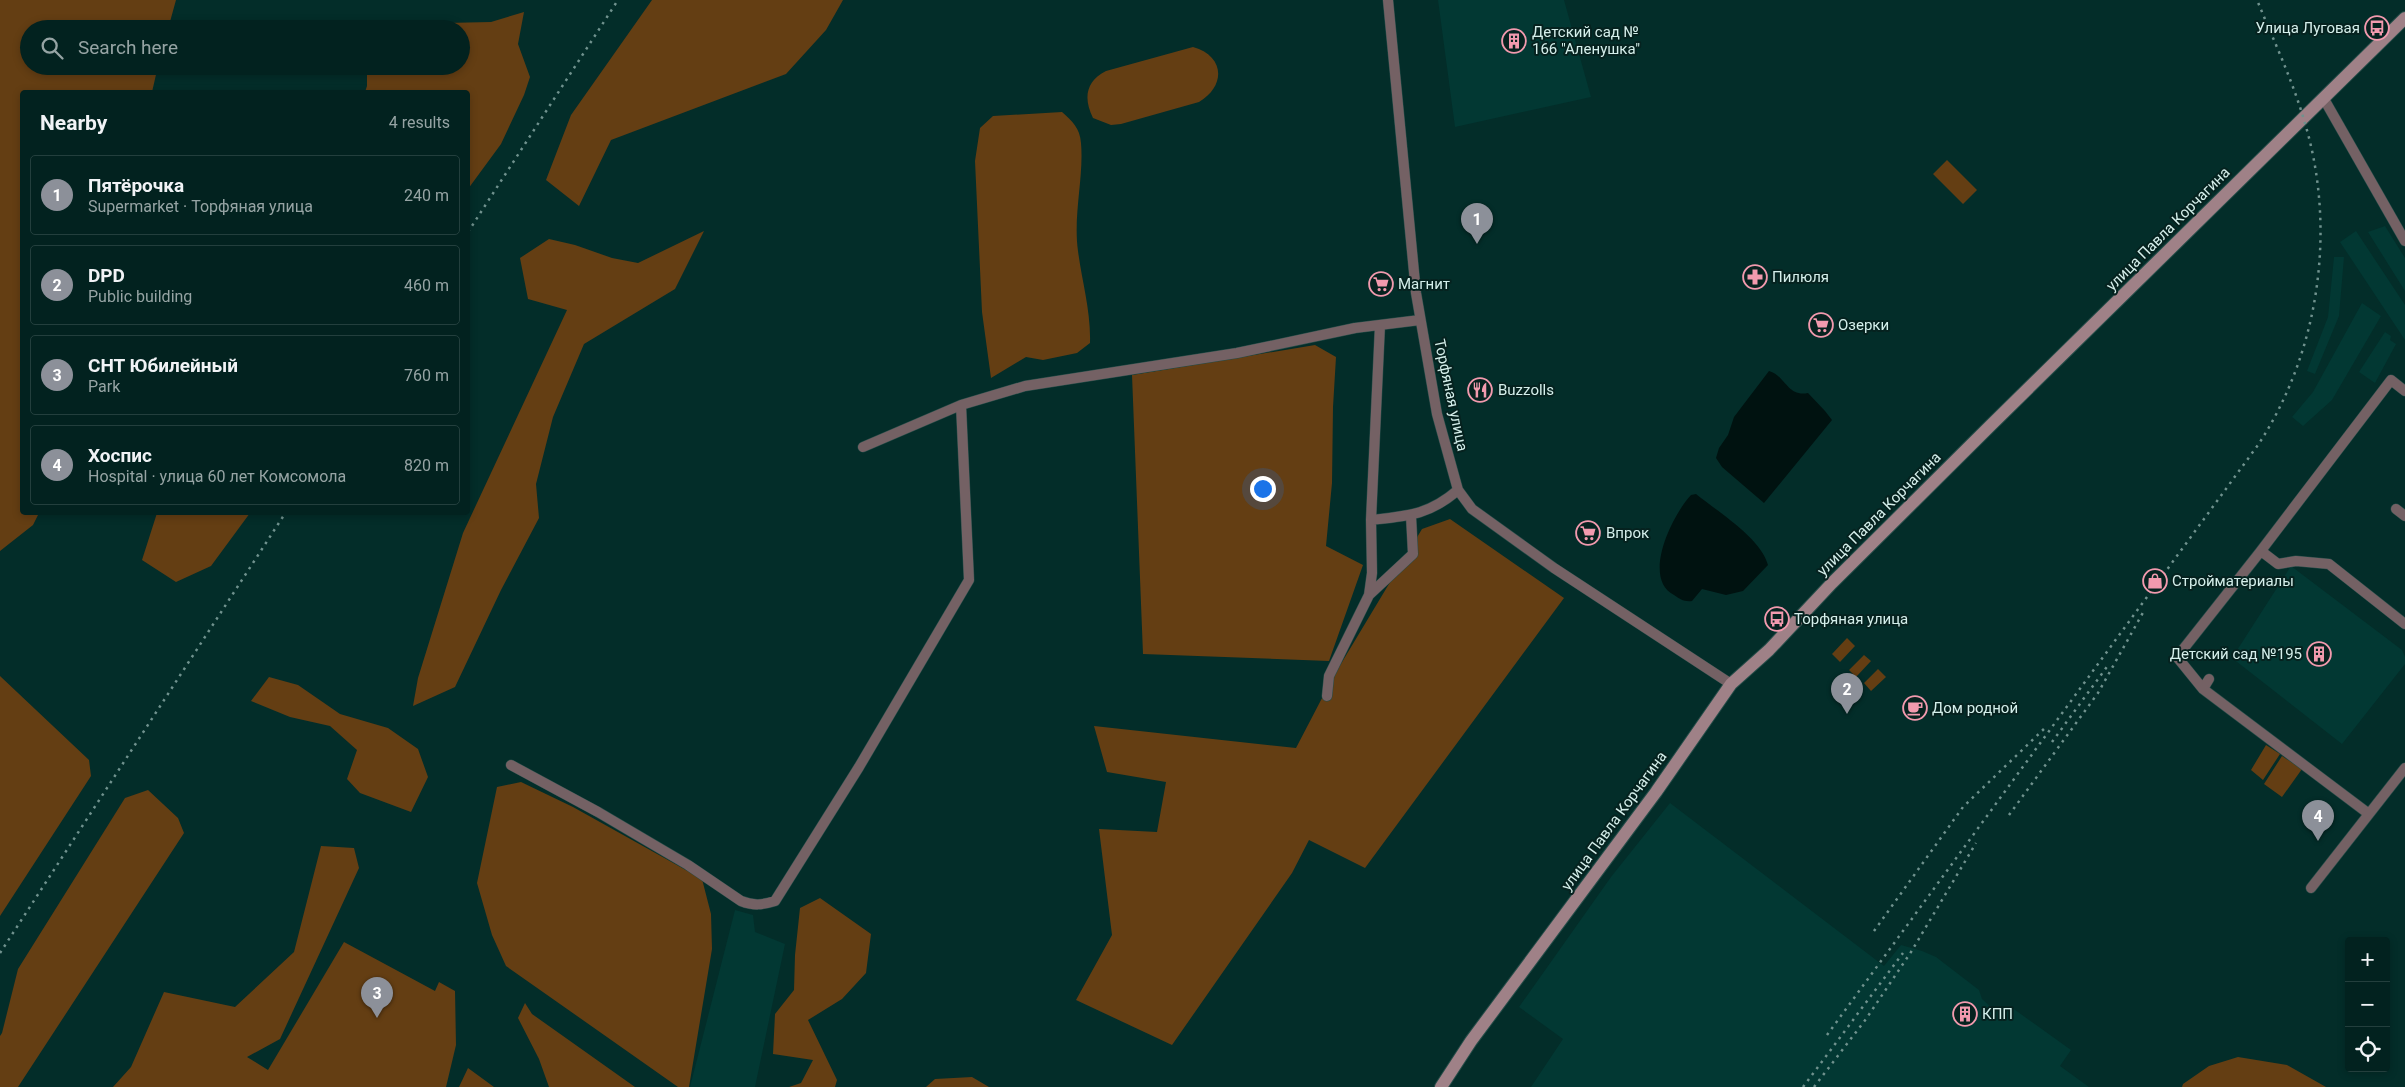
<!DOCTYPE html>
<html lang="en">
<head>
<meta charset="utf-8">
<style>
	body { margin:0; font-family:Roboto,sans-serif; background:#0c2a28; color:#f1f3f6 }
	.controls { position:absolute; right:15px; bottom:15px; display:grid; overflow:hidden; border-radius:5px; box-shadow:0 2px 8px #0003 }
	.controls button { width:45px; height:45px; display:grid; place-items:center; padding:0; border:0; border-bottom:1px solid #233f3d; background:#02221f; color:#f1f3f6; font:25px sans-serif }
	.you { position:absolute; left:1262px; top:488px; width:18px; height:18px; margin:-12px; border:4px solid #fff; border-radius:50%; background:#1a73e8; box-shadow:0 0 0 8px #1a73e833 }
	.badge { display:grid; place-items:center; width:32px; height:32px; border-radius:50%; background:#8c9099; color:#fff; font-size:16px; font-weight:700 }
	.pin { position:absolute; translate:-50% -41px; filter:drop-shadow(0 1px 2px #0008) }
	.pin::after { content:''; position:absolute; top:26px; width:18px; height:15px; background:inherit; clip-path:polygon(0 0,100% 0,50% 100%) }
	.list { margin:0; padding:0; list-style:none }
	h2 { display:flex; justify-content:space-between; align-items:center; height:65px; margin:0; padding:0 20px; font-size:21px }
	h2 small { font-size:16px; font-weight:400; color:#96a4a4 }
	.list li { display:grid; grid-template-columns:32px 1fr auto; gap:15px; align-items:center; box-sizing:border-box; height:80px; margin:0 10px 10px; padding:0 10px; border:1px solid #233f3d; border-radius:5px }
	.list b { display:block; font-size:19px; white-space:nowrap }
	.list p { margin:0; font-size:16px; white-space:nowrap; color:#96a4a4 }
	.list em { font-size:16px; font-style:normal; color:#96a4a4 }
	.icon { flex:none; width:28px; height:28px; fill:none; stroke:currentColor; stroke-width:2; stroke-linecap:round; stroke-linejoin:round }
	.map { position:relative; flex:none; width:2405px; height:1087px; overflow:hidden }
	.search { position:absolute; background:#02221f; box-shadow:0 2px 8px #0003; left:20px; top:20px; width:450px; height:55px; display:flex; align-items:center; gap:12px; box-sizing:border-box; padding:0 18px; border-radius:28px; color:#96a4a4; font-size:19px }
	.panel { position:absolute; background:#02221f; box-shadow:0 2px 8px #0003; left:20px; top:90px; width:450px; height:425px; border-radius:5px }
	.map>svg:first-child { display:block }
	.built { fill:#023833 }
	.green { fill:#643e13 }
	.water { fill:#001210 }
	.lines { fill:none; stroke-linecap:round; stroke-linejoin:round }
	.street-casing { stroke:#254c48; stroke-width:11 }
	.secondary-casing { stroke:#254c48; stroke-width:14 }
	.street { stroke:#746164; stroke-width:10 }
	.secondary { stroke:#9f8187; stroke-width:12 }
	.rail { stroke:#70928e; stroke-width:2.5; stroke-dasharray:2.5 5; stroke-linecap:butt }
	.labels { text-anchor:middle; stroke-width:4; stroke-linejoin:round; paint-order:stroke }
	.poi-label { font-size:15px; fill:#d5efeb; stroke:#06221f; text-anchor:start }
	.street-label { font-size:15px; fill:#d5efeb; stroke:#06221f }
</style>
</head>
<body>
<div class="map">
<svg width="2405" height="1087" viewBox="0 0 2405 1087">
	<rect width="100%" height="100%" fill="#032d29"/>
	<!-- built -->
	<path class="built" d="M1438,0H1564L1591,97L1455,127Z
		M2385,226L2405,258V291L2368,232Z
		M2356,231L2405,305V340L2340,242Z
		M2334,257H2344L2339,316L2315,374L2307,371L2328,317Z
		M2362,303L2381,316L2332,400L2303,426L2292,417L2313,392Z
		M2385,332L2391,336L2390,340L2396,344L2375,383L2359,372Z
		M2291,566L2402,650L2405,657V664L2342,744L2232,658Z
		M1670,803L1884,966L1901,945L1922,951L1936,957L1979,990L1982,999L1992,1008L2011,1007L2071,1050L2060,1066L2089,1087H1531L1563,1039L1519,1007L1611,877Z
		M735,910L753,915L755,932L785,944L755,1087H690Z"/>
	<!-- green -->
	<path class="green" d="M0,0H176L168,29H29V66H158L152,92H22V512L39,513L33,525L0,551Z
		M652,0H843L826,30L786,74L611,140L579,206L546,180L571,115Z
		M524,12L518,44L530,77L524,95L501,144L468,189V92H365L367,86V66H461V29H414L445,23L491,22Z
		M1193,47C1225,56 1226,86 1199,102L1121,124L1111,125L1093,118C1083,98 1086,81 1106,71Z
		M1062,112C1072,121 1080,128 1081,143C1084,177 1073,215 1078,251C1082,282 1091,311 1090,343L1077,353L1043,360L1026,357L991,378L982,312L975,161L980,128L993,116Z
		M1947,160L1977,190L1963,204L1933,174Z
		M704,231L675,289L584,344L553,417L536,484L539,518L501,590L455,687L413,706L418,678L463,533L567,310L528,299L520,258L549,239L575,245L612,258L638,263Z
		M1315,345L1336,357L1333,407L1332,483L1326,546L1363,565L1329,661L1143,654L1132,375Z
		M157,513V512L250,513L211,566L176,582L142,560Z
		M1450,519L1564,598L1365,868L1309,840L1292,873L1172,1045L1076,1000L1112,935L1099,829L1157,832L1166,782L1107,772L1094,726L1296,748L1333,677L1422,529Z
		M1847,638L1855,646L1840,662L1832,654Z
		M1864,655L1871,661L1856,677L1849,670Z
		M1878,669L1886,677L1871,691L1864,683Z
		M0,676L89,760L91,776L0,916Z
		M269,677L298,685L340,714L388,728L418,749L428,777L411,812L360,793L347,779L357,750L330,726L290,717L251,701Z
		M2266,745L2280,754L2263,780L2251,770Z
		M2282,756L2302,769L2282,797L2264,784Z
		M521,782L573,807L702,879L711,914L712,949L689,1087H678L506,966L492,935L477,883L497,787Z
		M148,790L178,818L184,833L18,1087H0V1036L2,1033L18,969L125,798Z
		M321,846L354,848L359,868L280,1039L247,1057L268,1070L344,942L435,991L439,982L455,991L456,1045L446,1087H113L131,1067L164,992L235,1007L294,952Z
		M820,898L871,934L866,973L842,999L808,1020L837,1080L835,1087H789L801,1083L813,1060L773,1054L775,1014L794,990L795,955L800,908Z
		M525,1003L532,1014L635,1087H549L539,1059L518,1018Z
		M2238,1057L2287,1065L2326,1087H2182L2183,1084L2209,1066Z
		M468,1068L494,1087H459Z
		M972,1077L989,1087H926L935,1079Z"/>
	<!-- water -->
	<path class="water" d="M1769,371C1786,376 1787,397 1808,393L1825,411L1832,420L1764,503L1722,467L1716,458L1719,448L1728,435L1734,417Z
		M1696,494C1718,512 1761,538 1768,565L1743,591L1726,595L1702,589L1692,601C1684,602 1680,599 1674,595C1641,578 1673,514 1691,495Z"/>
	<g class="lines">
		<!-- street casing -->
		<g class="street-casing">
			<path id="street" d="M1388,0L1416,293L1437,414L1458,490L1472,509L1554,568L1731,684
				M2324,99L2405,241
				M1380,325L1371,520C1408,516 1429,515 1458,490
				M863,447L961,405L1025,386L1237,353L1355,328L1420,320
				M2396,509L2405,516
				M2261,551L2278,564L2296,561L2329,564L2405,624
				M1369,595L1372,573L1371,520
				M2203,689L2209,679
				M1327,696L1329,676L1369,595L1413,554L1411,516
				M511,765L598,812L688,865L741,901C754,906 762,905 775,901L859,767L969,580L961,405
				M2369,814L2203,689L2177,657L2260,552L2391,380L2405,391
				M2311,888L2405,768"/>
		</g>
		<!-- secondary casing -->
		<g class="secondary-casing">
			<path id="secondary" d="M1441,1087L1471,1041L1656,792L1731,684L1769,650L1832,583L1990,426L2405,18"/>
		</g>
		<!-- street -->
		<use href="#street" class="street"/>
		<!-- secondary -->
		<use href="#secondary" class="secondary"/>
		<!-- rail -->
		<path class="rail" d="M468,232L618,0
			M2052,742L2109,664
			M2009,815L2098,693L2145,609
			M1874,931L1963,807L2046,727
			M0,953L286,512
			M1827,1035L2258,445C2320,351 2337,227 2304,120C2292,79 2273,39 2257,0
			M1803,1087L1903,953
			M1814,1087L1866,1019L1911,952L1976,843"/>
	</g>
	<!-- icons -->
	<defs>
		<g id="bus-ring" transform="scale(1.25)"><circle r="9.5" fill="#06221f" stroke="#f29aae" stroke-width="1.5"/><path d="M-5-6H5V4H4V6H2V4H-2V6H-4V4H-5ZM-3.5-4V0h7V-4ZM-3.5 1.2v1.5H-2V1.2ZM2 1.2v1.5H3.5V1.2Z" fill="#f29aae"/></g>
		<g id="building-ring" transform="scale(1.25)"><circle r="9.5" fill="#06221f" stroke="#f29aae" stroke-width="1.5"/><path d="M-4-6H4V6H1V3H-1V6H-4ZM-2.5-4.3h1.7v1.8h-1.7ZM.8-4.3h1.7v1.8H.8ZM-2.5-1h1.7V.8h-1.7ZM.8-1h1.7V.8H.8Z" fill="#f29aae"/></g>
		<g id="pharmacy-ring" transform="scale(1.25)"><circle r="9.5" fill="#06221f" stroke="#f29aae" stroke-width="1.5"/><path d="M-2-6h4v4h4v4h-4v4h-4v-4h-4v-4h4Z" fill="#f29aae"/></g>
		<g id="supermarket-ring" transform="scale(1.25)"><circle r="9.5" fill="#06221f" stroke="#f29aae" stroke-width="1.5"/><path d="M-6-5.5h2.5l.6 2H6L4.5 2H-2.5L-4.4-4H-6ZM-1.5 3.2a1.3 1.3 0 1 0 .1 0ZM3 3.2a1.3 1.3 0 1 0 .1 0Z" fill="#f29aae"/></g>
		<g id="restaurant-ring" transform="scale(1.25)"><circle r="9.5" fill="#06221f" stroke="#f29aae" stroke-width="1.5"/><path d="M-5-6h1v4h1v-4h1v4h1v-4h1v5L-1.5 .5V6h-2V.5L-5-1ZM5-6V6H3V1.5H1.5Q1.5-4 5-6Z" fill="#f29aae"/></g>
		<g id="shop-ring" transform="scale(1.25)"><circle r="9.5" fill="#06221f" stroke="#f29aae" stroke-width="1.5"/><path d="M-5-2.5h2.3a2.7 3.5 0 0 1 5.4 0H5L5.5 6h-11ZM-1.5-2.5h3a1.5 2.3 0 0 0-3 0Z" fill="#f29aae"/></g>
		<g id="cafe-ring" transform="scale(1.25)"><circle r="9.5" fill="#06221f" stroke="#f29aae" stroke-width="1.5"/><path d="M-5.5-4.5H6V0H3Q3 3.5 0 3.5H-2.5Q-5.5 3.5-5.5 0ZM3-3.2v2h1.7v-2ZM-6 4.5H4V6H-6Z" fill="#f29aae"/></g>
	</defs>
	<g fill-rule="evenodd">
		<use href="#bus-ring" x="2377" y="28"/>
		<use href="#building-ring" x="1514" y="41"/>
		<use href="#pharmacy-ring" x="1755" y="277"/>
		<use href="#supermarket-ring" x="1381" y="284"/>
		<use href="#supermarket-ring" x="1821" y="325"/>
		<use href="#restaurant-ring" x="1480" y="390"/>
		<use href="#supermarket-ring" x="1588" y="533"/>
		<use href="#shop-ring" x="2155" y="581"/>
		<use href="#bus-ring" x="1777" y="619"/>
		<use href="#building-ring" x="2319" y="654"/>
		<use href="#cafe-ring" x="1915" y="708"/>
		<use href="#building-ring" x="1965" y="1014"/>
	</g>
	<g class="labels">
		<!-- poi labels -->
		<g class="poi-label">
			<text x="2360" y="33" text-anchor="end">Улица Луговая</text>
			<text x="1532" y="37">Детский сад №<tspan x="1532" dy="17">166 "Аленушка"</tspan></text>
			<text x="1772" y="282">Пилюля</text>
			<text x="1398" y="289">Магнит</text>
			<text x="1838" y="330">Озерки</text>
			<text x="1498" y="395">Buzzolls</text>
			<text x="1606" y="538">Впрок</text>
			<text x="2172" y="586">Стройматериалы</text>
			<text x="1794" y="624">Торфяная улица</text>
			<text x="2302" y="659" text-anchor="end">Детский сад №195</text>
			<text x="1932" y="713">Дом родной</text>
			<text x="1982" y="1019">КПП</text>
		</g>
		<!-- street labels -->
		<g class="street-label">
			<text transform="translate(2168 229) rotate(-45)" y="5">улица Павла Корчагина</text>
			<text transform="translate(1451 395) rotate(78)" y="5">Торфяная улица</text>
			<text transform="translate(1879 514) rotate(-45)" y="5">улица Павла Корчагина</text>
			<text transform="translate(1614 821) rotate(-54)" y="5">улица Павла Корчагина</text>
		</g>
	</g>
</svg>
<div class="controls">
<button>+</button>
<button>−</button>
<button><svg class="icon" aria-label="locate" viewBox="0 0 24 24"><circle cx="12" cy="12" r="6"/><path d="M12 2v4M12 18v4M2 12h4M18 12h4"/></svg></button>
</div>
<div class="you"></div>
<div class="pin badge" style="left:1477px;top:244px">1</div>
<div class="pin badge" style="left:1847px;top:714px">2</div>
<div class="pin badge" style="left:377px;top:1018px">3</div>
<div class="pin badge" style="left:2318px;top:841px">4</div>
<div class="search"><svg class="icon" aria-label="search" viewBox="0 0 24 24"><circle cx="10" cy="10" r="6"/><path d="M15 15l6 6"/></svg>Search here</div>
<section class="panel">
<h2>Nearby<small>4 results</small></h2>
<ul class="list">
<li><span class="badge">1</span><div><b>Пятёрочка</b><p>Supermarket · Торфяная улица</p></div><em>240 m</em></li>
<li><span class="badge">2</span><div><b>DPD</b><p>Public building</p></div><em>460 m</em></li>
<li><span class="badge">3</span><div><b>СНТ Юбилейный</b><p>Park</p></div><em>760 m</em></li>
<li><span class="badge">4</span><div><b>Хоспис</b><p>Hospital · улица 60 лет Комсомола</p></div><em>820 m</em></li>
</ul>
</section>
</div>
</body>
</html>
